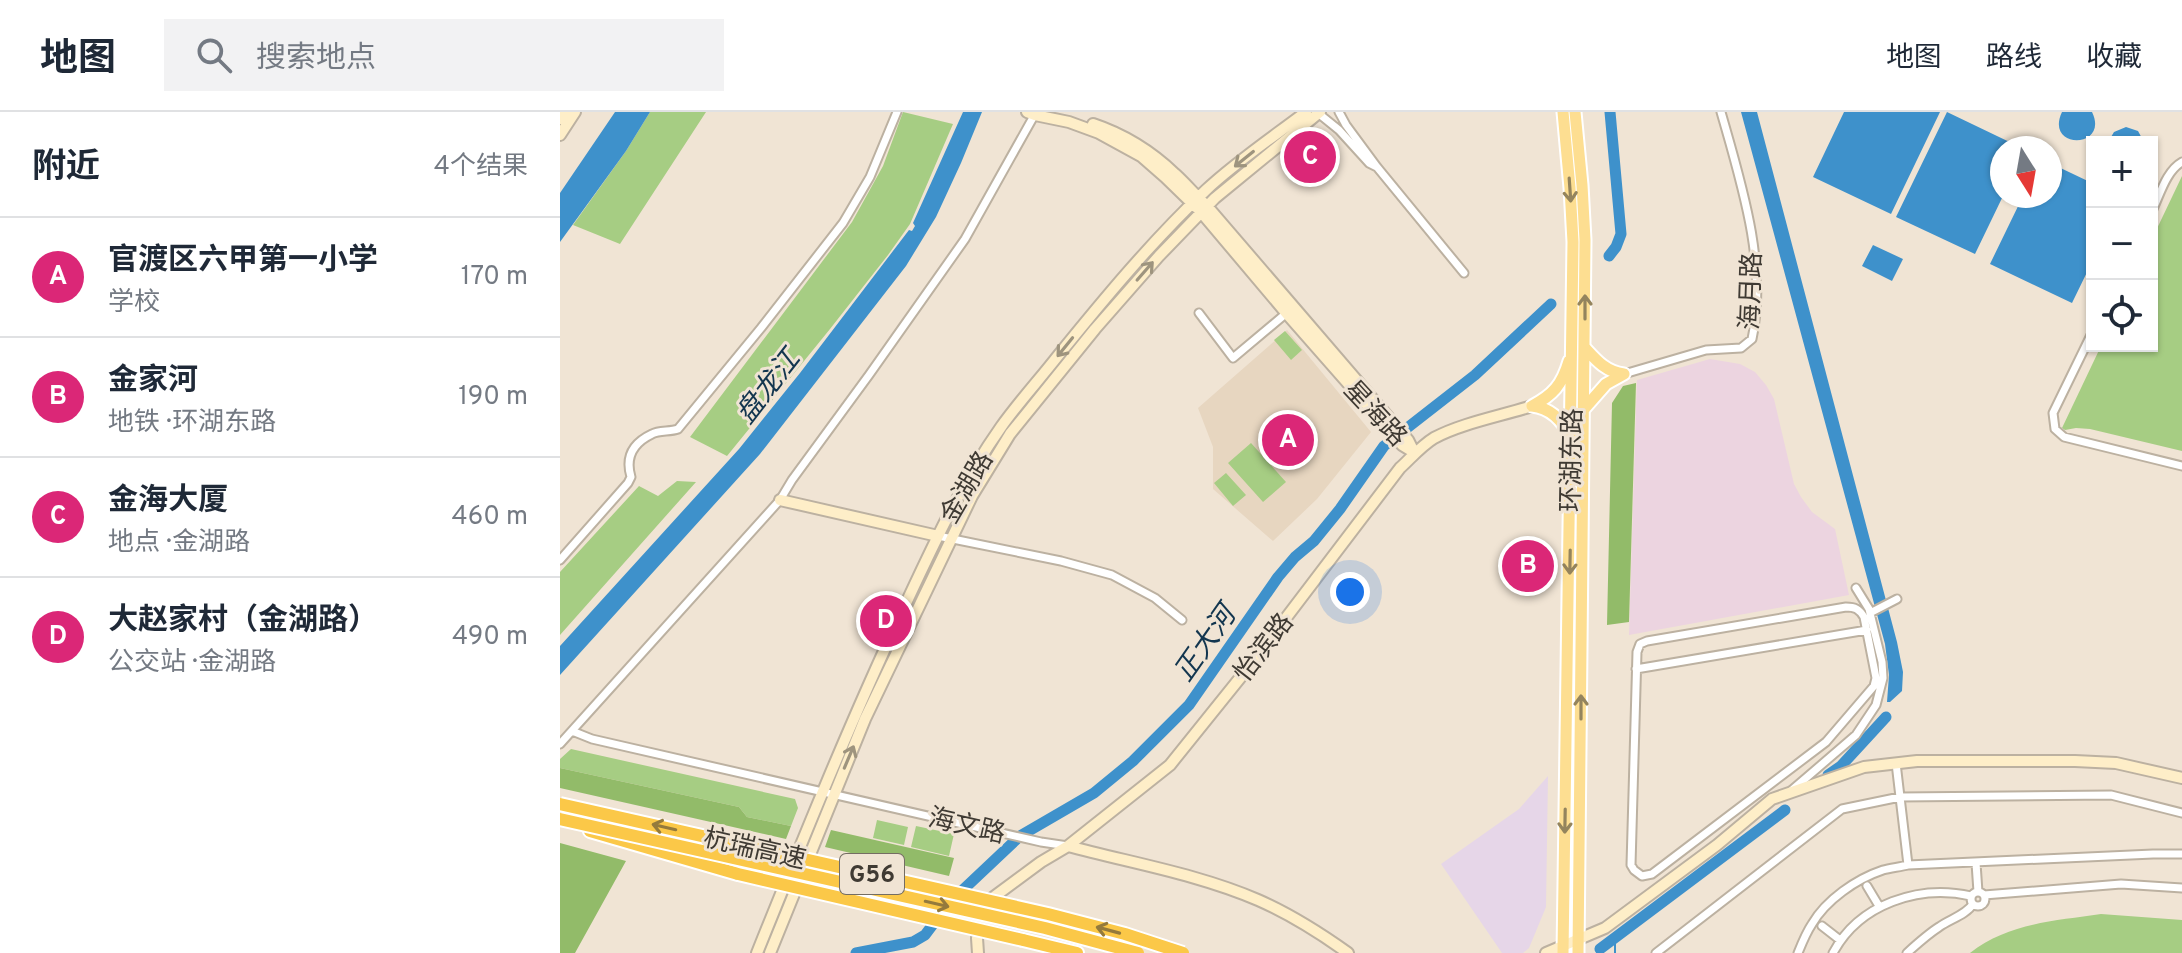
<!DOCTYPE html>
<html lang="zh">
<head>
<meta charset="utf-8">
<style>
	body { margin:0; font-family:Overpass,"Noto Sans SC",sans-serif; background:#f2f2f3; color:#1f2937 }
	.controls { position:absolute; right:24px; top:24px; display:grid; overflow:hidden; border-radius:0px; box-shadow:0 2px 6px #0004 }
	.controls button { width:72px; height:72px; display:grid; place-items:center; padding:0; border:0; border-bottom:2px solid #e0e1e3; background:#fff; color:#1f2937; font:40px sans-serif }
	.compass { position:absolute; left:1430px; top:24px; width:72px; height:72px; border-radius:50%; background:#fff; box-shadow:0 2px 6px #0004; rotate:169deg }
	.you { position:absolute; left:790px; top:480px; width:28px; height:28px; margin:-20px; border:6px solid #fff; border-radius:50%; background:#1a73e8; box-shadow:0 0 0 12px #1a73e833 }
	.badge { display:grid; place-items:center; width:52px; height:52px; border-radius:50%; background:#db2777; color:#fff; font-size:26px; font-weight:700 }
	.pin { position:absolute; translate:-50% -50%; border:4px solid #fff; box-shadow:0 2px 8px #0006 }
	.list { margin:0; padding:0; list-style:none }
	h2 { display:flex; justify-content:space-between; align-items:center; height:104px; margin:0; padding:0 32px; font-size:34px }
	h2 small { font-size:26px; font-weight:400; color:#747a83 }
	.list li { display:grid; grid-template-columns:52px 1fr auto; gap:24px; align-items:center; box-sizing:border-box; height:120px; padding:0 32px; border-top:2px solid #e0e1e3 }
	.list b { display:block; font-size:30px; white-space:nowrap }
	.list p { margin:0; font-size:26px; white-space:nowrap; color:#747a83 }
	.list em { font-size:26px; font-style:normal; color:#747a83 }
	.icon { flex:none; width:44px; height:44px; fill:none; stroke:currentColor; stroke-width:2; stroke-linecap:round; stroke-linejoin:round }
	.map { position:relative; flex:none; width:1622px; height:841px; overflow:hidden }
	header { display:flex; align-items:center; gap:48px; box-sizing:border-box; height:112px; padding:0 40px; background:#fff; border-bottom:2px solid #e0e1e3 }
	header strong { font-size:38px }
	nav { display:flex; gap:44px; margin-inline-start:auto; font-size:28px }
	.search { width:560px; height:72px; background:#f2f2f3; display:flex; align-items:center; gap:20px; box-sizing:border-box; padding:0 28px; border-radius:0px; color:#747a83; font-size:30px }
	main { display:flex }
	aside { flex:1; background:#fff }
	.map>svg:first-child { display:block }
	.commercial { fill:#e6d6e8 }
	.industrial { fill:#ecd4e0 }
	.built { fill:#e7d6c0 }
	.green { fill:#a6cd83 }
	.forest { fill:#92bb69 }
	.water { fill:#3e91cb }
	.lines { fill:none; stroke-linecap:round; stroke-linejoin:round }
	.stream { stroke:#3e91cb; stroke-width:2 }
	.river { stroke:#3e91cb; stroke-width:11 }
	.street-casing { stroke:#bcb1a1; stroke-width:11 }
	.secondary-casing { stroke:#bcb1a1; stroke-width:14 }
	.primary-casing { stroke:#fff; stroke-width:15 }
	.highway-casing { stroke:#fff; stroke-width:16 }
	.street { stroke:#fff; stroke-width:7 }
	.secondary { stroke:#feeec8; stroke-width:10 }
	.primary { stroke:#fdde91; stroke-width:11 }
	.highway { stroke:#fbc848; stroke-width:12 }
	.highway-bridge-casing { stroke:#fff; stroke-width:16; stroke-linecap:butt }
	.highway-bridge { stroke:#fbc848; stroke-width:12 }
	.oneway { stroke:#9e947e }
	.oneway2 { stroke:#94845d }
	.oneway3 { stroke:#947a3c }
	.labels { text-anchor:middle; stroke-width:6; stroke-linejoin:round; paint-order:stroke }
	.shield { fill:#f0e4d4; stroke:#746d63; stroke-width:2 }
	.shield-label { font-size:24px; font-weight:bold; fill:#3f3a33 }
	.street-label { font-size:26px; fill:#3f3a33; stroke:#f0e4d4 }
	.water-label { font-size:28px; font-style:italic; fill:#13364f; stroke:#f0e4d4 }
</style>
</head>
<body>
<header>
<strong>地图</strong>
<div class="search"><svg class="icon" aria-label="search" viewBox="0 0 24 24"><circle cx="10" cy="10" r="6"/><path d="M15 15l6 6"/></svg>搜索地点</div>
<nav><a>地图</a><a>路线</a><a>收藏</a></nav>
</header>
<main>
<aside>
<h2>附近<small>4个结果</small></h2>
<ul class="list">
<li><span class="badge">A</span><div><b>官渡区六甲第一小学</b><p>学校</p></div><em>170 m</em></li>
<li><span class="badge">B</span><div><b>金家河</b><p>地铁 · 环湖东路</p></div><em>190 m</em></li>
<li><span class="badge">C</span><div><b>金海大厦</b><p>地点 · 金湖路</p></div><em>460 m</em></li>
<li><span class="badge">D</span><div><b>大赵家村（金湖路）</b><p>公交站 · 金湖路</p></div><em>490 m</em></li>
</ul>
</aside>
<div class="map">
<svg width="1622" height="841" viewBox="0 0 1622 841">
	<rect width="100%" height="100%" fill="#f0e4d4"/>
	<!-- commercial -->
	<path class="commercial" d="M988,664L986,795L969,836L963,841H942L881,752L959,697Z"/>
	<!-- industrial -->
	<path class="industrial" d="M1150,247L1180,252L1195,260L1206,273L1214,287L1234,372L1241,385L1252,400L1275,417L1289,483L1069,523L1077,268Z"/>
	<!-- built -->
	<path class="built" d="M727,218L811,320L757,387L713,429L653,377V335L638,296Z"/>
	<!-- green -->
	<path class="green" d="M90,0H146L60,132L13,113L66,39Z
		M343,0L393,12L350,112L328,143L270,217L167,344L130,325L292,110L323,54Z
		M1622,64V339L1530,317L1516,316L1505,318L1502,316L1541,234H1592V127Z
		M725,219L742,238L731,248L714,228Z
		M691,331L726,370L703,390L668,351Z
		M666,361L686,383L673,394L654,371Z
		M117,369L136,370L0,523V460L79,374L98,384Z
		M11,637L235,687L238,696L231,714L187,705L179,695L0,656V647Z
		M317,708L348,715L344,733L313,726Z
		M356,714L394,722L389,744L351,735Z
		M1541,802L1622,808V841H1410C1448,811 1494,809 1541,802Z"/>
	<!-- forest -->
	<path class="forest" d="M1076,271L1069,510L1047,513L1052,291L1063,274Z
		M0,656L179,695L187,705L231,714L226,727L0,676Z
		M271,718L394,746L389,764L265,735Z
		M0,731L66,749L15,841H0Z"/>
	<!-- water -->
	<path class="water" d="M55,0H90L66,39L0,130V81Z
		M403,0H422L401,51L376,105L346,154L200,342L0,563V534L179,337L240,261L349,118L352,119L355,114L353,111Z
		M1181,0H1197L1337,530L1343,560L1342,579L1330,590H1327L1329,563L1325,532Z
		M1284,0H1380L1331,102L1253,65Z
		M1387,0L1462,36H1442L1443,84L1415,142L1336,105Z
		M1502,0H1532C1550,37 1484,38 1502,0Z
		M1566,15L1578,19L1584,30H1548L1554,20Z
		M1490,51L1532,71V150L1512,191L1430,152L1463,84H1490Z
		M1313,133L1343,147L1332,169L1302,154Z"/>
	<g class="lines">
		<!-- stream -->
		<path class="stream" d="M1055,826V841"/>
		<!-- river -->
		<path class="river" d="M1049,144L1056,135L1061,122L1050,0
			M1268,663L1281,654L1326,605
			M1040,837L1225,698
			M296,841L353,830L365,823L389,791L460,724L534,681L573,649L629,593L718,465L735,445L754,429L780,397L824,334L915,263L991,192"/>
		<!-- street casing -->
		<g class="street-casing">
			<path id="street" d="M779,0L786,13L817,55L904,161
				M758,1L779,18L809,51L817,55
				M1592,99C1600,83 1606,59 1622,50
				M639,201L673,246L729,199
				M1532,221L1493,301L1495,317L1504,325L1622,354
				M1064,262L1146,238L1181,236L1192,227C1208,154 1181,70 1161,0
				M378,424L501,449L552,463L595,486L622,508
				M0,448L68,371L71,365C65,345 73,331 92,322C99,318 110,320 118,317L201,216L283,111L310,65L337,0
				M1286,495C1295,495 1299,497 1304,505L1316,566L1314,574L1266,630L1092,762L1082,764L1074,758L1071,753L1077,540L1080,532L1087,529Z
				M1310,501L1337,487
				M1076,557L1307,518
				M12,619L32,627L481,730L508,734
				M0,632L220,388L232,368L309,263L405,127L475,2
				M1336,651L1348,753
				M1232,678L1296,623L1316,593L1323,566L1322,550L1309,497L1296,476
				M1416,751L1418,780
				M1307,774L1319,794
				M1411 787a7 7 0 1 1 14 0a7 7 0 1 1-14 0Z
				M1424,783L1561,772L1622,776
				M1262,814L1280,828
				M1096,841L1282,697L1340,685L1551,683L1622,701
				M1238,841C1242,831 1246,821 1252,812C1266,788 1296,767 1323,758C1330,756 1340,755 1348,753L1593,742H1622
				M1273,841C1299,792 1359,772 1411,784
				M1347,841C1358,831 1368,822 1379,815C1390,807 1406,803 1413,792"/>
		</g>
		<!-- secondary casing -->
		<g class="secondary-casing">
			<path id="secondary" d="M467,0L475,3L509,10L539,21L581,44L605,65L641,100L727,202L842,333L855,341
				M0,7L4,0
				M533,12C563,22 592,40 615,62C626,72 636,84 647,94L848,328L854,340
				M0,23L15,0
				M220,388L378,424
				M508,734C571,751 638,762 698,788C730,802 760,821 788,841
				M431,787L481,750L508,734L610,653L688,556L840,356C851,346 861,334 874,326C902,311 941,304 972,294
				M417,826L418,841
				M197,841C243,727 289,613 341,502C371,438 400,373 441,315C458,291 479,268 497,245C544,187 592,129 646,78C677,49 713,25 746,0
				M210,841L305,607L412,384L450,322L535,217L599,144L655,86L760,0
				M986,841L1045,816L1157,733L1212,687L1304,655L1357,649H1515L1556,651L1622,666"/>
		</g>
		<!-- primary casing -->
		<g class="primary-casing">
			<path id="primary" d="M1003,0L1010,76L1013,130L1003,841
				M1015,0L1022,73L1025,128L1018,841
				M1009,249C1002,273 993,283 972,294C991,296 1003,309 1011,326
				M1024,297L1046,272L1064,262C1046,260 1036,248 1025,236"/>
		</g>
		<!-- highway casing -->
		<g class="highway-casing">
			<path id="highway" d="M30,719L178,762
				M463,828L517,841"/>
		</g>
		<!-- street -->
		<use href="#street" class="street"/>
		<!-- secondary -->
		<use href="#secondary" class="secondary"/>
		<!-- primary -->
		<use href="#primary" class="primary"/>
		<!-- highway -->
		<use href="#highway" class="highway"/>
		<!-- highway-bridge casing -->
		<g class="highway-bridge-casing">
			<path id="highway-bridge" d="M0,692L488,802L565,822L623,841
				M0,707L485,816L578,841
				M178,762L463,828"/>
		</g>
		<!-- highway-bridge -->
		<use href="#highway-bridge" class="highway-bridge"/>
	</g>
	<!-- one-way arrows -->
	<defs><path id="oneway-shaft" d="M-6 0H5M1.5-3L5.5 0L1.5 3" fill="none" stroke-width="1.6" stroke-linecap="round" stroke-linejoin="round" transform="scale(2)"/></defs>
	<g class="oneway">
		<use href="#oneway-shaft" transform="translate(684 47) rotate(141)"/>
		<use href="#oneway-shaft" transform="translate(585 159) rotate(-49)"/>
		<use href="#oneway-shaft" transform="translate(505 235) rotate(129)"/>
		<use href="#oneway-shaft" transform="translate(289 645) rotate(-67)"/>
	</g>
	<g class="oneway2">
		<use href="#oneway-shaft" transform="translate(1010 78) rotate(86)"/>
		<use href="#oneway-shaft" transform="translate(1025 195) rotate(-90)"/>
		<use href="#oneway-shaft" transform="translate(1010 450) rotate(91)"/>
		<use href="#oneway-shaft" transform="translate(1021 595) rotate(-90)"/>
		<use href="#oneway-shaft" transform="translate(1005 709) rotate(91)"/>
	</g>
	<g class="oneway3">
		<use href="#oneway-shaft" transform="translate(104 715) rotate(-167)"/>
		<use href="#oneway-shaft" transform="translate(377 792) rotate(13)"/>
		<use href="#oneway-shaft" transform="translate(548 818) rotate(-165)"/>
	</g>
	<g class="labels">
		<!-- shield labels -->
		<rect class="shield" x="280" y="742" width="64" height="40" rx="6"/>
		<g class="shield-label">
			<text x="312" y="770">G56</text>
		</g>
		<!-- street labels -->
		<g class="street-label">
			<text transform="translate(1190 179) rotate(-88)" y="9">海月路</text>
			<text transform="translate(816 301) rotate(47)" y="9">星海路</text>
			<text transform="translate(1011 348) rotate(-89)" y="9">环湖东路</text>
			<text transform="translate(406 375) rotate(-60)" y="9">金湖路</text>
			<text transform="translate(703 535) rotate(-52)" y="9">怡滨路</text>
			<text transform="translate(407 713) rotate(13)" y="9">海文路</text>
			<text transform="translate(195 736) rotate(13)" y="9">杭瑞高速</text>
		</g>
		<!-- water labels -->
		<g class="water-label">
			<text transform="translate(207 274) rotate(-52)" y="10">盘龙江</text>
			<text transform="translate(644 531) rotate(-55)" y="10">正大河</text>
		</g>
	</g>
</svg>
<div class="controls">
<button>+</button>
<button>−</button>
<button><svg class="icon" aria-label="locate" viewBox="0 0 24 24"><circle cx="12" cy="12" r="6"/><path d="M12 2v4M12 18v4M2 12h4M18 12h4"/></svg></button>
</div>
<svg class="compass" viewBox="-18 -18 36 36"><path d="M0-13l5 13h-10z" fill="#e53935"/><path d="M0 13l5-13h-10z" fill="#747a83"/></svg>
<div class="you"></div>
<div class="pin badge" style="left:728px;top:328px">A</div>
<div class="pin badge" style="left:968px;top:454px">B</div>
<div class="pin badge" style="left:750px;top:45px">C</div>
<div class="pin badge" style="left:326px;top:509px">D</div>
</div>
</main>
</body>
</html>
